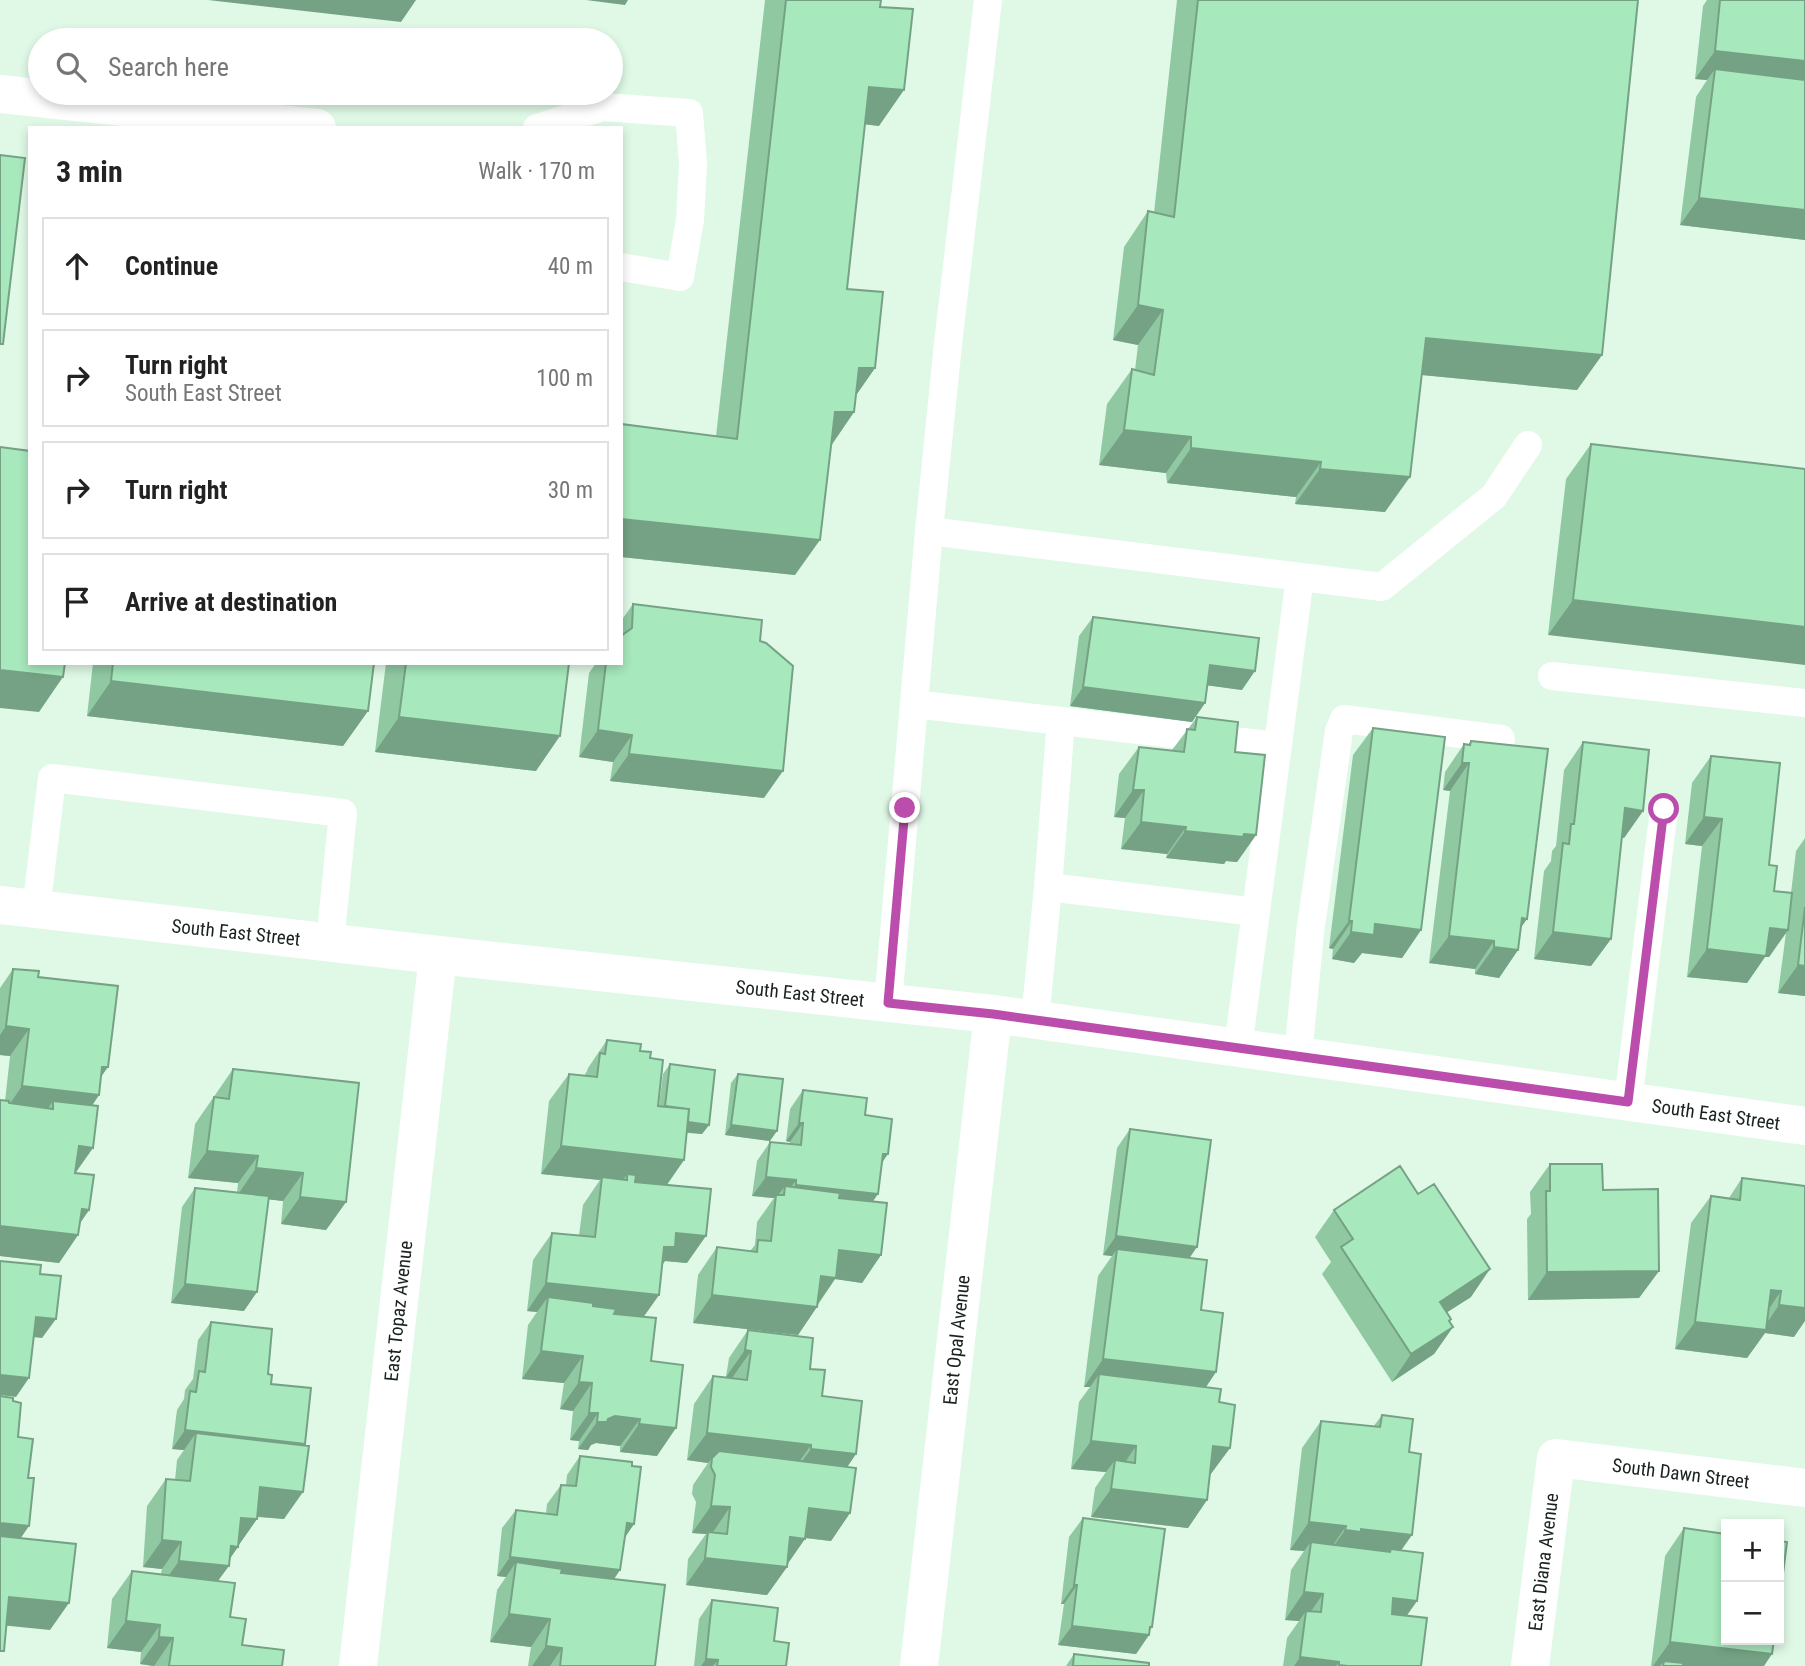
<!DOCTYPE html>
<html lang="en">
<head>
<meta charset="utf-8">
<style>
	body { margin:0; font-family:"Roboto Condensed",sans-serif; background:#f2f2f2; color:#222 }
	.controls { position:absolute; right:21px; bottom:21px; display:grid; overflow:hidden; border-radius:0px; box-shadow:0 4px 10px #0003 }
	.controls button { width:63px; height:63px; display:grid; place-items:center; padding:0; border:0; border-bottom:2px solid #e0e0e0; background:#fff; color:#222; font:35px sans-serif }
	.stop { position:absolute; width:21px; height:21px; margin:-16px; border:5px solid #bb4ead; border-radius:50%; background:#fff }
	.stop.end { background:#bb4ead; border-color:#fff; box-shadow:0 2px 7px #0008 }
	.list { margin:0; padding:0; list-style:none }
	h2 { display:flex; justify-content:space-between; align-items:center; height:91px; margin:0; padding:0 28px; font-size:30px }
	h2 small { font-size:23px; font-weight:400; color:#767676 }
	.list li { display:grid; grid-template-columns:46px 1fr auto; gap:21px; align-items:center; box-sizing:border-box; height:98px; margin:0 14px 14px; padding:0 14px; border:2px solid #e0e0e0; border-radius:0px }
	.list b { display:block; font-size:26px; white-space:nowrap }
	.list p { margin:0; font-size:23px; white-space:nowrap; color:#767676 }
	.list em { font-size:23px; font-style:normal; color:#767676 }
	.icon { flex:none; width:38px; height:38px; fill:none; stroke:currentColor; stroke-width:2; stroke-linecap:round; stroke-linejoin:round }
	.map { position:relative; flex:none; width:1805px; height:1666px; overflow:hidden }
	.search { position:absolute; background:#fff; box-shadow:0 4px 10px #0003; left:28px; top:28px; width:595px; height:77px; display:flex; align-items:center; gap:18px; box-sizing:border-box; padding:0 24px; border-radius:38px; color:#767676; font-size:26px }
	.panel { position:absolute; background:#fff; box-shadow:0 4px 10px #0003; left:28px; top:126px; width:595px; height:539px; border-radius:0px }
	.map>svg:first-child { display:block }
	.lines { fill:none; stroke-linecap:round; stroke-linejoin:round }
	.service { stroke:#fff; stroke-width:28 }
	.minor { stroke:#fff; stroke-width:38 }
	.tertiary { stroke:#fff; stroke-width:38 }
	.wall { fill:#90c8a2 }
	.shaded-wall { fill:#75a284 }
	.building { fill:#a7e8bc; stroke:#75a284; stroke-width:2 }
	.route { stroke:#bb4ead; stroke-width:9 }
	.labels { text-anchor:middle; stroke-width:5; stroke-linejoin:round; paint-order:stroke }
	.street-label { font-size:19px; fill:#19221c; stroke:#fff }
</style>
</head>
<body>
<div class="map">
<svg width="1805" height="1666" viewBox="0 0 1805 1666">
	<rect width="100%" height="100%" fill="#e0f9e7"/>
	<g class="lines">
		<!-- service -->
		<path class="service" d="M537,128L603,107L689,113L693,163L690,220L680,277L621,267
			M929,531L1382,587L1494,496L1528,445
			M1552,676L1805,703
			M914,704L1061,721
			M36,910L52,778L343,813L330,943
			M1256,912L1048,887L1061,721L1278,746
			M888,1003L929,531L948,344L988,0
			M1035,1020L1048,887
			M1238,1048L1300,577
			M1298,1056L1310,933L1339,731L1344,719L1501,739
			M1628,1102L1664,809"/>
		<!-- minor -->
		<path class="minor" d="M0,94L317,128
			M358,1666L438,955
			M919,1666L993,1014
			M1530,1666L1556,1458L1805,1488"/>
		<!-- tertiary -->
		<path class="tertiary" d="M0,905L438,955L993,1014L1805,1126"/>
	</g>
	<!-- wall -->
	<path class="wall" d="M765,0H881L879,126L865,124L847,289L875,368L856,395L854,412L831,446L795,575L621,557V424L716,436Z
		M1177,0H1638L1602,355L1577,390L1422,375L1385,512L1295,504L1296,497L1167,483L1166,473L1099,465L1107,404L1132,369L1135,370L1138,345L1113,340L1124,247L1148,211L1154,213Z
		M1707,0H1805V240L1680,225L1696,97L1707,80L1695,79L1703,6Z
		M1591,444L1805,469L1548,635L1566,479Z
		M633,604L760,641L764,798L610,781L613,762L579,757L589,673L596,663H621V621Z
		M1093,617L1242,690L1207,685L1205,703L1192,722L1070,706L1079,636Z
		M93,663H374L368,711L343,746L87,716Z
		M386,663H569L536,771L375,752Z
		M1197,717L1235,752L1256,835L1237,862L1226,861L1224,864L1166,858L1167,854L1121,849L1125,818L1114,817L1119,774L1139,747L1172,750Z
		M1373,728L1421,930L1402,958L1362,953L1354,963L1332,959L1333,949L1329,948L1353,755Z
		M1471,741L1520,929L1518,950L1499,978L1475,974V969L1429,963L1450,791L1443,790L1445,772L1464,744L1468,745Z
		M1583,742L1643,811L1624,838H1622L1611,939L1591,966L1534,959L1544,871L1551,861L1552,851L1556,846L1564,770Z
		M1711,756L1769,865L1774,891L1791,893L1796,851L1805,838V996L1778,993L1786,933L1769,957H1765L1747,983L1687,977L1702,846L1685,844L1692,783Z
		M13,969L38,977L101,1077L99,1095L92,1106L76,1173L89,1210L80,1223L78,1235L59,1263L0,1256V1100L5,1101L10,1056L0,1055V988Z
		M607,1040L640,1051L650,1058L658,1106H659L663,1074L670,1064L709,1125L702,1134L687,1133L684,1160L667,1185L687,1263L665,1261L662,1265L659,1295L643,1317L651,1361L657,1456L620,1452V1446L596,1443L591,1445L588,1450L578,1449L579,1441L570,1440L573,1411L560,1409L564,1383L522,1379L528,1325L537,1312L527,1311L533,1260L552,1233L579,1235L583,1205L600,1180L541,1174L549,1101L569,1074L584,1076L587,1071L588,1068Z
		M233,1069L346,1202L326,1230L281,1224L283,1201L268,1199L244,1311L171,1303L182,1207L195,1188L237,1193L238,1183L188,1178L195,1124Z
		M738,1074L770,1141L725,1135L731,1083Z
		M803,1090L865,1115L881,1164L873,1202L881,1255L862,1283L835,1279L798,1335L693,1323L698,1275L717,1247L750,1251L755,1245L757,1222L774,1198L752,1196L757,1161L770,1142L790,1144V1142L786,1141L790,1109Z
		M1130,1129L1190,1258L1216,1372L1206,1387L1219,1402L1230,1448L1210,1475L1207,1500L1188,1528L1091,1517L1095,1488L1106,1472L1071,1469L1079,1402L1090,1387H1084L1098,1276L1112,1256L1103,1255L1117,1148Z
		M1550,1164L1603,1190L1659,1271L1639,1298L1528,1300L1527,1219L1531,1214L1530,1192Z
		M1742,1178L1805,1186L1794,1337L1765,1333L1747,1358L1675,1349L1691,1223L1711,1196L1729,1198Z
		M1334,1210L1471,1297L1447,1312L1451,1319L1449,1322L1453,1327L1434,1354L1392,1382L1322,1274L1331,1262L1315,1237Z
		M211,1322L268,1374L271,1384L305,1444L284,1519L257,1517V1519L229,1559L218,1581L230,1617L242,1645L282,1666H154L140,1664L141,1652L107,1648L112,1599L132,1571L161,1574L162,1569L143,1567L147,1506L166,1479L175,1480L177,1460L184,1450L172,1449L177,1410L184,1399L185,1390L193,1379L198,1340Z
		M748,1330L810,1369L822,1396L856,1454L847,1467L850,1513L831,1541L805,1538L787,1565V1567L767,1595L686,1585L688,1559L706,1534L692,1533L696,1502L692,1494L693,1485L708,1463L687,1460L694,1404L713,1376L726,1377L729,1358Z
		M1382,1415L1409,1452L1401,1550L1417,1601L1407,1615L1421,1666H1283L1287,1638L1299,1621L1285,1620L1291,1570L1304,1551L1290,1550L1302,1448L1321,1421L1373,1427Z
		M580,1456L634,1524L625,1537L620,1570L614,1579L655,1666H528L531,1647L490,1642L497,1590L506,1577L497,1576L502,1528L516,1510L546,1514L547,1504L561,1485H566L567,1475Z
		M1083,1518L1152,1627L1149,1631V1635L1136,1654L1058,1645L1064,1604H1061L1069,1537Z
		M1684,1528L1764,1666H1651L1665,1556Z
		M712,1600L774,1641L786,1666H694L699,1619Z
		M1074,1654L1149,1666H1066Z"/>
	<!-- shaded-wall -->
	<path class="shaded-wall" d="M208,0H416L401,22Z
		M586,0H628L625,5Z
		M1715,51L1805,61V90L1715,69L1707,80L1695,79Z
		M869,87L904,90L879,126L844,122Z
		M1699,198L1805,210V240L1680,225Z
		M1138,305L1163,310L1138,345L1113,340Z
		M1426,338L1602,355L1577,390L1401,373Z
		M859,368H875L850,404Z
		M835,412H854L830,447Z
		M1124,430L1191,437L1166,473L1099,465Z
		M1191,448L1321,462L1296,497L1167,483Z
		M1320,469L1410,477L1385,512L1295,504Z
		M621,519L820,540L795,575L621,557Z
		M1573,600L1805,627V665L1548,635Z
		M1210,665L1255,671L1242,690L1197,684Z
		M0,670L63,677L39,712L0,708Z
		M111,681L368,711L343,746L87,716Z
		M1083,687L1205,703L1192,722L1070,706Z
		M399,717L560,736L536,771L375,752Z
		M598,730L632,735L613,762L579,757Z
		M629,754L783,771L764,798L610,781Z
		M1462,763H1469L1450,791L1443,790Z
		M1133,790H1144L1125,818L1114,817Z
		M1625,808L1643,811L1624,838L1606,836Z
		M1704,817L1722,819L1702,846L1685,844Z
		M1141,822L1186,827L1167,854L1121,849Z
		M1185,831L1244,834L1256,835L1237,862L1226,861L1224,864L1166,858Z
		M1522,918L1527,919L1508,946Z
		M1349,921H1352L1333,949L1329,948Z
		M1375,924L1421,930L1402,958L1362,953L1354,963L1332,959L1351,932Z
		M1770,928L1788,930L1769,957H1765L1747,983L1687,977L1707,949Z
		M1553,932L1611,939L1591,966L1534,959Z
		M1449,936L1494,941L1475,969L1429,963Z
		M1494,947L1518,950L1499,978L1475,974Z
		M1798,965L1805,966V996L1778,993Z
		M6,1026L29,1029L10,1056L0,1055V1035Z
		M102,1067H108L89,1094L99,1095L80,1123L53,1101L41,1118L3,1114L22,1086Z
		M663,1119L709,1125L702,1134L656,1129Z
		M799,1123H803L790,1142L786,1141Z
		M731,1125L777,1131L770,1141L725,1135Z
		M79,1146L93,1148L74,1175Z
		M561,1146L684,1160L665,1187L627,1180V1174L621,1183L602,1177L600,1180L541,1174Z
		M207,1151L258,1156L238,1183L188,1178Z
		M883,1154H888L875,1173Z
		M256,1168L303,1173L283,1201L237,1196Z
		M766,1177L796,1180L783,1199L785,1186L776,1198V1195L774,1198L752,1196Z
		M796,1185L878,1194L865,1213L783,1203Z
		M300,1197L346,1202L326,1230L281,1224Z
		M82,1209L89,1210L72,1235H78L59,1263L0,1256V1226Z
		M676,1233L706,1236L687,1263L665,1261L655,1275L664,1247Z
		M1116,1236L1197,1247L1184,1266L1117,1249L1112,1256L1103,1255Z
		M839,1250L881,1255L862,1283L835,1279L817,1305L801,1303Z
		M1490,1269L1471,1297L1421,1329L1440,1302Z
		M1659,1271L1639,1298L1528,1300L1547,1272Z
		M546,1283L659,1295L640,1322L548,1297L537,1312L527,1311Z
		M185,1284L257,1292L244,1311L171,1303Z
		M1771,1290L1781,1291L1762,1319Z
		M712,1295L817,1307L798,1335L693,1323Z
		M1779,1305L1805,1308V1321L1794,1337L1765,1333L1747,1358L1675,1349L1695,1322L1762,1330Z
		M36,1317L56,1319L42,1338L23,1336Z
		M1451,1319L1439,1336L1453,1327L1434,1354L1392,1382L1411,1354Z
		M745,1350L751,1351L732,1378L726,1377Z
		M541,1351L583,1356L564,1383L522,1379Z
		M1103,1359L1216,1372L1197,1400L1099,1374L1090,1387H1084Z
		M0,1375L29,1378L16,1397L0,1395Z
		M579,1382L592,1383L573,1411L560,1409Z
		M589,1413H598L579,1441L570,1440Z
		M615,1416L640,1419L620,1446L596,1443L591,1445L588,1450L578,1449L597,1422Z
		M639,1424L676,1428L657,1456L620,1452Z
		M185,1430L305,1444L291,1462L196,1433L184,1450L172,1449Z
		M707,1433L811,1445L792,1472L712,1458L708,1463L687,1460Z
		M1091,1441L1136,1446L1117,1474L1115,1460L1106,1472L1071,1469Z
		M1213,1446L1230,1448L1210,1475L1194,1474Z
		M811,1449L856,1454L837,1482L791,1476Z
		M260,1487L303,1492L284,1519L241,1515Z
		M1111,1489L1207,1500L1188,1528L1091,1517Z
		M711,1506L730,1507L711,1535L708,1532L706,1534L692,1533Z
		M809,1508L850,1513L831,1541L789,1536Z
		M241,1518L257,1519L238,1546Z
		M1309,1522L1346,1526L1327,1554L1311,1542L1304,1551L1290,1550Z
		M0,1523L29,1526L16,1545L0,1544Z
		M627,1523L634,1524L621,1543Z
		M1361,1529L1412,1535L1393,1562L1390,1552L1391,1549L1382,1561L1326,1557L1345,1530Z
		M790,1537L805,1539L786,1566Z
		M162,1540L181,1542L162,1569L143,1567Z
		M231,1546L238,1547L225,1566H229L209,1593L160,1588L179,1561Z
		M510,1557L620,1570L607,1589L516,1562L506,1577L497,1576Z
		M705,1558L787,1567L767,1595L686,1585Z
		M1074,1585H1077L1064,1604H1061Z
		M1304,1592L1323,1594L1305,1620L1306,1611L1299,1621L1285,1620Z
		M9,1597L69,1603L50,1630L0,1625Z
		M1393,1598L1417,1601L1398,1628L1374,1625Z
		M509,1614L550,1619L531,1647L490,1642Z
		M126,1621L160,1625L141,1652L107,1648Z
		M1072,1626L1150,1627H1152L1147,1635H1149L1136,1654L1058,1645Z
		M159,1637L173,1638L154,1666L140,1664Z
		M1670,1642L1772,1654L1764,1666H1663L1664,1661L1660,1666H1653Z
		M546,1646L562,1648L550,1666H532Z
		M1300,1657L1339,1662L1336,1666H1294Z
		M706,1659L718,1660L713,1666H701Z"/>
	<!-- building -->
	<path class="building" d="M786,0H881L880,7L913,9L904,90L869,87L847,289L883,292L875,368H859L854,412H835L820,540L621,519V424L737,439Z
		M1198,0H1638L1602,355L1426,338L1410,477L1320,469L1321,462L1191,448V437L1124,430L1132,369L1154,375L1163,310L1138,305L1148,211L1174,217Z
		M1720,0H1805V61L1715,51Z
		M1715,69L1805,80V210L1699,198Z
		M0,155L25,158L3,344H0Z
		M1591,444L1805,469V627L1573,600Z
		M0,447L30,451V663H65L63,677L0,670Z
		M633,604L762,620L760,641L766,643L793,666L783,771L629,754L632,735L598,730L606,663H621V636L632,628Z
		M1093,617L1259,638L1255,671L1210,665L1205,703L1083,687Z
		M113,663H374L368,711L111,681Z
		M406,663H569L560,736L399,717Z
		M1197,717L1238,722L1235,752L1265,755L1256,835L1244,834L1243,837L1185,831L1186,827L1141,822L1144,790H1133L1139,747L1184,752L1187,729L1195,730Z
		M1373,728L1445,737L1421,930L1375,924L1374,935L1351,932L1352,921H1349Z
		M1471,741L1548,749L1527,919L1522,918L1518,950L1494,947V941L1449,936L1469,763H1462L1464,744L1470,745Z
		M1583,742L1649,750L1643,811L1625,808L1611,939L1553,932L1563,843L1569,844L1571,824H1574Z
		M1711,756L1780,763L1769,865L1777,866L1774,891L1792,893L1788,930L1770,928L1766,956L1707,949L1722,819L1704,817Z
		M1805,907V966L1798,965Z
		M13,969L39,971L38,977L118,986L108,1067H102L99,1095L22,1086L29,1029L6,1026Z
		M607,1040L641,1044L640,1051L651,1052L650,1058L663,1060L658,1106L689,1109L684,1160L561,1146L569,1074L597,1077L600,1053L605,1054Z
		M670,1064L715,1070L709,1125L688,1122L689,1109L665,1106Z
		M233,1069L359,1083L346,1202L300,1197L303,1173L256,1168L258,1156L207,1151L214,1097L229,1099Z
		M738,1074L783,1079L777,1131L731,1125Z
		M803,1090L867,1098L865,1115L892,1119L888,1154H883L878,1194L796,1185V1180L766,1177L770,1142L801,1145L803,1123H799Z
		M0,1100L9,1101V1103L53,1109V1101L98,1106L93,1148L79,1146L75,1173L94,1175L89,1210L82,1209L78,1235L0,1226Z
		M1130,1129L1211,1140L1197,1247L1116,1236Z
		M1550,1164H1602L1603,1190L1658,1189L1659,1271L1547,1272L1546,1191H1550Z
		M1400,1166L1418,1194L1434,1184L1490,1269L1440,1302L1451,1319L1449,1321L1453,1327L1411,1354L1341,1247L1353,1239L1334,1210Z
		M627,1174L636,1175L635,1182L711,1189L706,1236L676,1233L675,1247H664L659,1295L546,1283L552,1233L595,1237L602,1177L627,1180Z
		M1742,1178L1805,1186V1308L1779,1305L1781,1291L1771,1290L1766,1330L1695,1322L1711,1196L1740,1200Z
		M785,1186L840,1193L839,1198L887,1203L881,1255L839,1250L836,1278L821,1276L817,1307L712,1295L717,1247L757,1252L758,1240L771,1241L776,1195H784Z
		M195,1188L269,1196L257,1292L185,1284Z
		M1117,1249L1207,1260L1201,1310L1223,1313L1216,1372L1103,1359Z
		M0,1261L41,1265L40,1274L61,1276L56,1319L36,1317L29,1378L0,1375Z
		M548,1297L593,1303V1306L616,1309L614,1314L656,1318L651,1361L683,1365L676,1428L639,1424L640,1419L615,1416L608,1419L607,1422H597L598,1413H589L592,1383L579,1382L583,1356L541,1351Z
		M211,1322L272,1329L268,1374L272,1375L271,1384L311,1388L305,1444L185,1430L190,1391L196,1392L199,1371L205,1372Z
		M748,1330L813,1338L810,1369L825,1370L822,1396L862,1401L856,1454L811,1449V1445L707,1433L713,1376L747,1380L751,1351L745,1350Z
		M1099,1374L1221,1389L1219,1402L1235,1405L1230,1448L1213,1446L1207,1500L1111,1489L1115,1460L1135,1463L1136,1446L1091,1441Z
		M0,1396L13,1398V1401L21,1403L18,1437L33,1439L28,1478H34L29,1526L0,1523Z
		M1382,1415L1413,1419L1409,1452L1421,1454L1412,1535L1361,1529V1532L1345,1530L1346,1526L1309,1522L1321,1421L1380,1427Z
		M196,1433L309,1446L303,1492L260,1487L257,1519L241,1518L238,1547L231,1546L229,1566L179,1561L181,1542L162,1540L166,1479L190,1481Z
		M719,1451L856,1468L850,1513L809,1508L805,1539L790,1537L787,1567L705,1558L708,1532L727,1534L730,1507L711,1506L715,1475L711,1467L712,1458Z
		M580,1456L632,1462V1466L641,1467L634,1524L627,1523L620,1570L510,1557L516,1510L557,1515L561,1485L576,1486Z
		M1083,1518L1165,1529L1152,1627H1150L1149,1635L1072,1626L1077,1585H1074Z
		M1684,1528L1726,1534V1640H1774L1772,1654L1670,1642Z
		M0,1536L76,1544L69,1603L9,1597L4,1651H0Z
		M1779,1541L1787,1542L1779,1605Z
		M1311,1542L1390,1552L1391,1549L1423,1553L1417,1601L1393,1598L1392,1614L1427,1618L1421,1666H1348L1339,1665V1662L1300,1657L1306,1611L1321,1612L1323,1594L1304,1592Z
		M516,1562L562,1569L561,1573L665,1585L655,1666H560L562,1648L546,1646L550,1619L509,1614Z
		M132,1571L235,1583L230,1617L246,1619L242,1645L284,1650L282,1666H169L173,1638L159,1637L160,1625L126,1621Z
		M712,1600L778,1608L774,1641L789,1643L786,1666H717L718,1660L706,1659Z
		M1074,1654L1149,1663V1666H1073Z
		M1664,1661L1683,1663V1666H1663Z"/>
	<g class="lines">
		<!-- route -->
		<path class="route" d="M905,808L888,1003L993,1014L1628,1102L1664,809"/>
	</g>
	<g class="labels">
		<!-- street labels -->
		<g class="street-label">
			<text transform="translate(236 932) rotate(6)" y="7">South East Street</text>
			<text transform="translate(800 993) rotate(6)" y="7">South East Street</text>
			<text transform="translate(1716 1114) rotate(8)" y="7">South East Street</text>
			<text transform="translate(398 1311) rotate(-84)" y="7">East Topaz Avenue</text>
			<text transform="translate(956 1340) rotate(-84)" y="7">East Opal Avenue</text>
			<text transform="translate(1681 1473) rotate(7)" y="7">South Dawn Street</text>
			<text transform="translate(1543 1562) rotate(-83)" y="7">East Diana Avenue</text>
		</g>
	</g>
</svg>
<div class="controls">
<button>+</button>
<button>−</button>
</div>
<div class="stop" style="left:1664px;top:809px"></div>
<div class="stop end" style="left:905px;top:808px"></div>
<div class="search"><svg class="icon" aria-label="search" viewBox="0 0 24 24"><circle cx="10" cy="10" r="6"/><path d="M15 15l6 6"/></svg>Search here</div>
<section class="panel">
<h2>3 min<small>Walk · 170 m</small></h2>
<ul class="list">
<li><svg class="icon" aria-label="ahead" viewBox="0 0 24 24"><path d="M12 20V5M6 11l6-6 6 6"/></svg><div><b>Continue</b></div><em>40 m</em></li>
<li><svg class="icon" aria-label="right" viewBox="0 0 24 24"><path d="M7 20v-9h11M14 6l5 5-5 5"/></svg><div><b>Turn right</b><p>South East Street</p></div><em>100 m</em></li>
<li><svg class="icon" aria-label="right" viewBox="0 0 24 24"><path d="M7 20v-9h11M14 6l5 5-5 5"/></svg><div><b>Turn right</b></div><em>30 m</em></li>
<li><svg class="icon" aria-label="arrive" viewBox="0 0 24 24"><path d="M6 21V4h12l-3 4 3 4H6"/></svg><div><b>Arrive at destination</b></div></li>
</ul>
</section>
</div>
</body>
</html>
